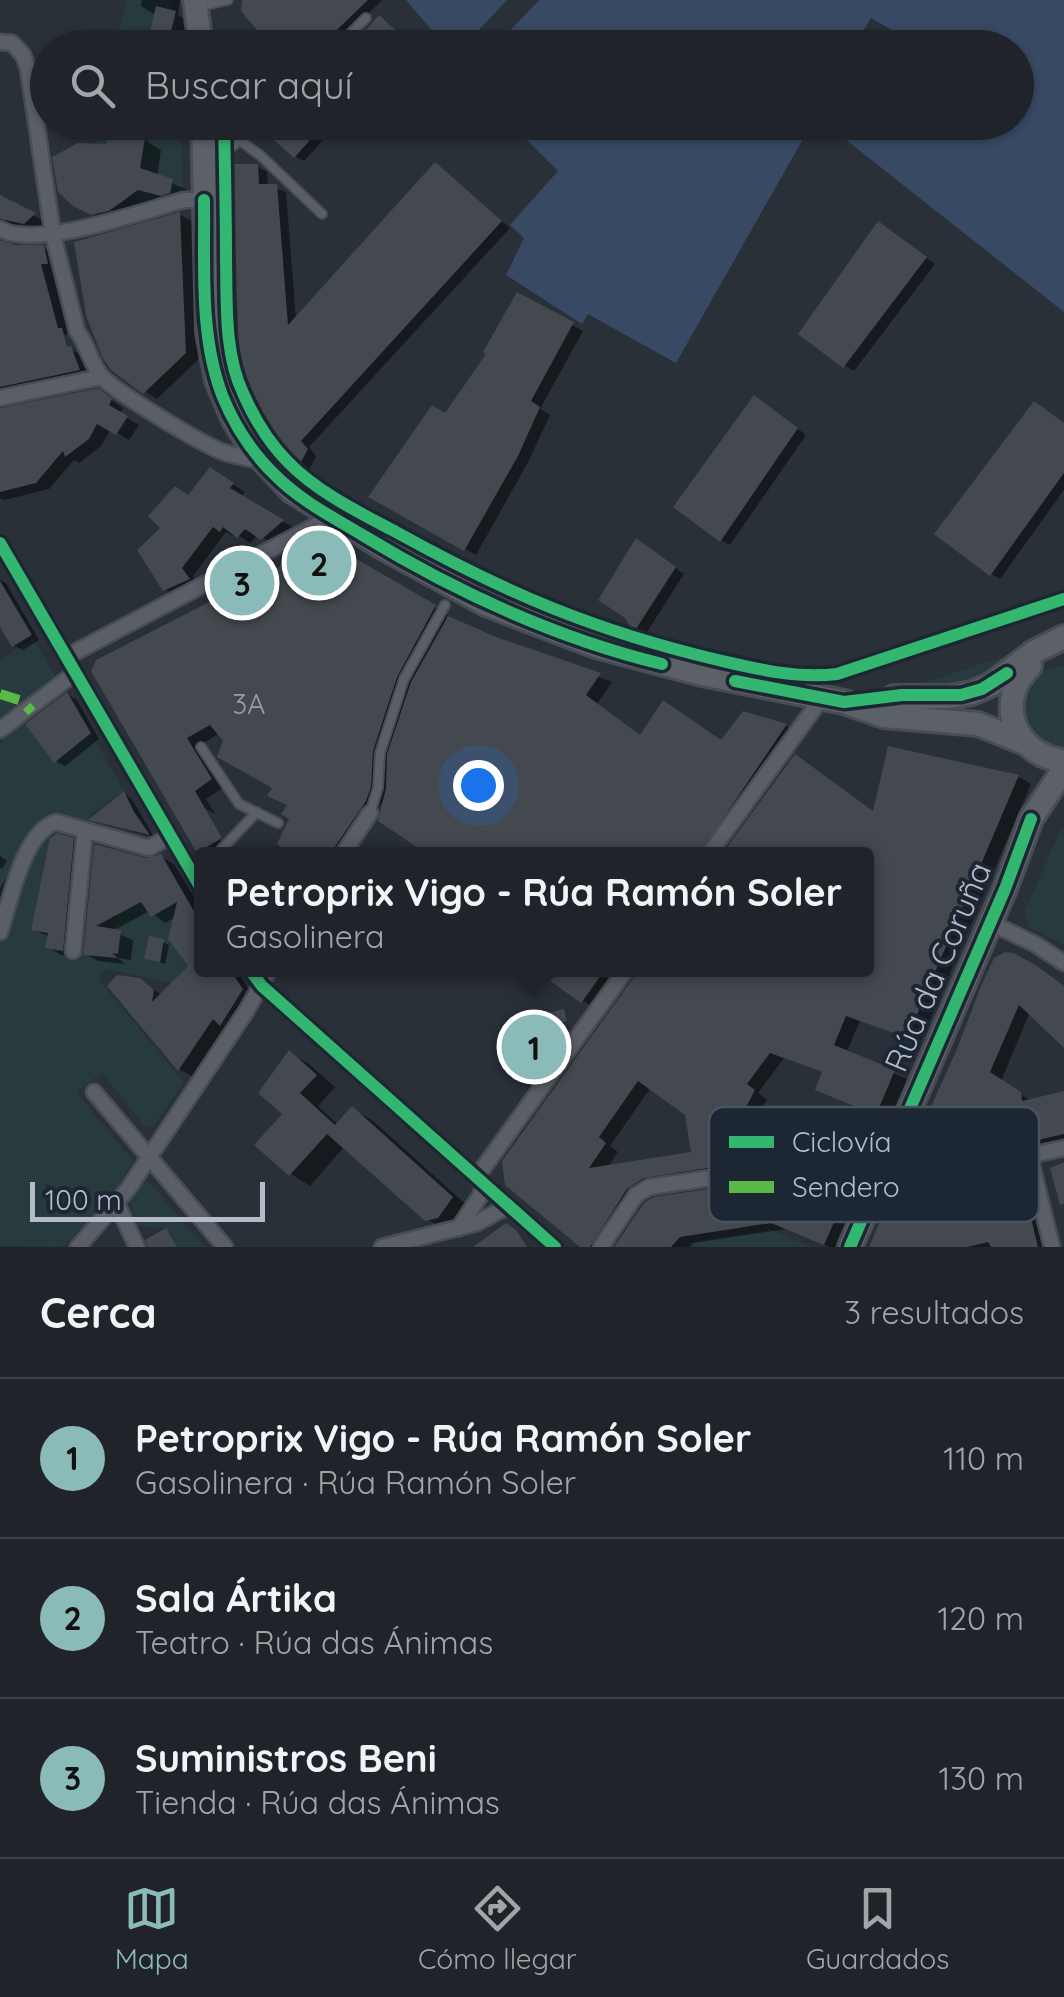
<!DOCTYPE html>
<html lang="es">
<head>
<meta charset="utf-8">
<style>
	body { margin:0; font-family:Quicksand,sans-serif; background:#282c32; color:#f1f3f6 }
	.scale { position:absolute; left:30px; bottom:25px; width:235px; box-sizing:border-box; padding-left:10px; border:5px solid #b4bcc9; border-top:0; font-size:28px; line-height:35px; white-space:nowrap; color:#b4bcc9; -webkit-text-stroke:8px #1d2633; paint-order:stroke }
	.you { position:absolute; left:478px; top:785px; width:35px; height:35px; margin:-25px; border:8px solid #fff; border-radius:50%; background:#1a73e8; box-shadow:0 0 0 15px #1a73e833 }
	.badge { display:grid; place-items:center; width:65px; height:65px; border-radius:50%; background:#8bbbb9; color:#111; font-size:32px; font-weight:700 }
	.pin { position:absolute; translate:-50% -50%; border:5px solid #fff; box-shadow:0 2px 10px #0006 }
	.popup { position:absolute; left:194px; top:847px; width:680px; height:130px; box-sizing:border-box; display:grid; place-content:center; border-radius:10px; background:#20242a; filter:drop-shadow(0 2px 8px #0005); font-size:32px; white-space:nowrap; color:#a2a4a8 }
	.popup b { font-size:38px; color:#f1f3f6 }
	.popup::after { content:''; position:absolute; left:50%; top:100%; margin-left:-20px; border:20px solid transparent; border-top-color:#20242a }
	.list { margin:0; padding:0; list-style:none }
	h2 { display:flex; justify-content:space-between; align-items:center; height:130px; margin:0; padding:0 40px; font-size:42px }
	h2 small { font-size:32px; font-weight:400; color:#a2a4a8 }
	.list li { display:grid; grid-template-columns:65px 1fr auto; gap:30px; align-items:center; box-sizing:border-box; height:160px; padding:0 40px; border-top:2px solid #3d4147 }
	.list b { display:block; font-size:38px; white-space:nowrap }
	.list p { margin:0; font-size:32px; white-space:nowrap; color:#a2a4a8 }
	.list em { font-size:32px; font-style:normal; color:#a2a4a8 }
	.icon { flex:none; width:55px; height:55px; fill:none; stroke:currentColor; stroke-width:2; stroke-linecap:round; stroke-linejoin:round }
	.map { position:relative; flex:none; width:1064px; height:1247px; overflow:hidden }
	.search { position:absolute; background:#20242a; box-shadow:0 2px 8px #0004; left:30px; right:30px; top:30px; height:110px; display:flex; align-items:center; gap:25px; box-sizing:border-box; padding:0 35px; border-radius:55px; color:#a2a4a8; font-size:38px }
	.sheet { height:610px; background:#20242a }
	nav { display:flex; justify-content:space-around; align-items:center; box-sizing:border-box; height:140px; border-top:2px solid #3d4147; background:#20242a; font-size:28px; color:#a2a4a8 }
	nav a { display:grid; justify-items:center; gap:5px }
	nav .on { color:#8bbbb9 }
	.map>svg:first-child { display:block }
	.green { fill:#273a3e }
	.water { fill:#384963 }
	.shadow { fill:#0007; fill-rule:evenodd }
	.building { fill:#444950; fill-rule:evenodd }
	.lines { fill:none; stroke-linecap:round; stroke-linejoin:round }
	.lane-casing { stroke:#484c53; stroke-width:12 }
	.street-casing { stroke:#484c53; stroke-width:19 }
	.primary-casing { stroke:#484c55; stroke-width:28 }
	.lane { stroke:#5a5e66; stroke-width:8 }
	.street { stroke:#5a5e66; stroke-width:14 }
	.primary { stroke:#5c6168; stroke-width:22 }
	.quiet { stroke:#58b947; stroke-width:10; stroke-dasharray:20 10; stroke-linecap:butt }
	.cycleway-casing { stroke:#1d2633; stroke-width:19 }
	.cycleway { stroke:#33b770; stroke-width:12 }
	.labels { text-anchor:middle; stroke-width:8; stroke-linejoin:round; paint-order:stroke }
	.number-label { font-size:28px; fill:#989fab }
	.street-label { font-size:32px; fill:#b4bcc9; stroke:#1d2633 }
	.key { fill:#1d2633; stroke:#4a5360; stroke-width:2.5 }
	.key-label { font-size:28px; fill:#b4bcc9 }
</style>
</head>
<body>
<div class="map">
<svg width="1064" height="1247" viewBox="0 0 1064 1247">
	<rect width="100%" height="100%" fill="#2a3038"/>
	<!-- green -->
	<path class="green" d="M127,0H173L179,47L115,48Z
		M99,123H181L183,196L144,208L95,141Z
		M33,639L57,679L0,721V660Z
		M1025,649L979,686L905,689Z
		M1064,666V754H1054L1022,725C1021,692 1025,669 1064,666Z
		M24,722L54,763L91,733L124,791L92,813L85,825L53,828L31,929L37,931L49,921L46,948L117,958L121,930L113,929L117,904L141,902L151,917L171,905L176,907L168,939L188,966L171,983L107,969L98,979L184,1082L153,1127L144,1126L102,1073L76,1092L133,1161L109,1202L62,1247L0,1246V745L6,735Z
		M1061,829H1064V945L1029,927L1024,913Z
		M149,1182L205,1247H177L166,1228L136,1226L130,1202L142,1184Z
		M769,1229L812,1247H682L686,1243Z"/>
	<!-- water -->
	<path class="water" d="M406,0H507L463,47L447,48Z
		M539,0H1064V312L836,132L841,123L1016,122V48L883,47L892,30L871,18L854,47H495Z
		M514,123V122L812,123L676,363L588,314L582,324L506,275L524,238L510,225L558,171L515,128Z"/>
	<!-- shadow -->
	<path class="shadow" d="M142,0H180L178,15L192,23L186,48H131L150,39L156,15L141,6Z
		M245,0H382L333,48H276Z
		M66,122H95L94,126Z
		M113,122H152L147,142L161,150L157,176L189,191L186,202L179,204L156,198L126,219L110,223L74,204L108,146Z
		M233,122H254L241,135L233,130Z
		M271,122H339L304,161L295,156Z
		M436,165L510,228L309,447L316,456L309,470L300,465L259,410L257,166L267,172L268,186L286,192L296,320Z
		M0,198L46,222L38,229L10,225L1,239L5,244L43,247L56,255L60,270H53L69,334L0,339Z
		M180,215L193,222L198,360L157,399L144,391L77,244Z
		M888,230L935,264L854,371L844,365Z
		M518,295L583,331L540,409L550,415L528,462L476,555L372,496L446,416L490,353Z
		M70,349L83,356L91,377L1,404L4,409L98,391L123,408L120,414L139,425L129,440L111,429L101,446L79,463L74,460L49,489L4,500L0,498V358Z
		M764,403L806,435L730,545L721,540Z
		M1064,425V490L1000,579L991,574Z
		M211,470L245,492L240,497L294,528L275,545L258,535L250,543L235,533L233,536L226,532L193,576L200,586L177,596L165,589L189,497Z
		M326,544L448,615L446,618L612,682L597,704L642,737L722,743L744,714L786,726L798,733L713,854H432L380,820L385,798L347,854H296L280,844L292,818L290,806L220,733L198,746L224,787L206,799L215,814L201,806L227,850L219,854H205L199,851L94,671Z
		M646,547L684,574L645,635L636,630L626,616Z
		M0,580L6,583L39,640L23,650L13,645L0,622Z
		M68,695L77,700L99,739L65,766L56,761Z
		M890,749L1019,777L1031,784L920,1043L860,1021L846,1053L907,1079L889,1120L830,1096L824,1073L784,1058L758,1093L767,1100L757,1117L802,1110L814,1117L823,1159L640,1196L607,1247H584L505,1162L642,970H866V854H725L795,757L875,813ZM651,1087L687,1113L694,1154L607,1168L618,1152L610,1146Z
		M124,794L132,799L154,837L92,820Z
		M73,840L86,848L75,957L61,955L48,947L50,937L33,929Z
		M96,847L147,861L160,856L174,864L202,910V970H237L254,998L234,1031L226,1026L192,1076L179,1069L139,980L162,995L192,966L176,917L165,923L150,911L112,931L133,940L131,960L118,958L125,964L98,961L85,954Z
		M0,856L7,861L2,869L0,868Z
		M7,877L9,878L0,908V888Z
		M163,942L169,945L165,964L147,958Z
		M994,962L1064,988V1047L1030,1012L1001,1081L1032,1102L1064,1094V1142L926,1175L913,1168Z
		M539,970H622L595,1009Z
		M290,1053L309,1064L335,1087L318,1106L338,1125L352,1109L372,1120L471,1209L447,1231L427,1219L345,1146L310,1186L291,1174L257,1145L285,1114Z
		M831,1174L862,1192L839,1247H830L786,1229L693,1243L690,1247H616Z
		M1021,1183L1032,1190L1046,1247H871L902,1215Z"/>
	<!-- building -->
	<path class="building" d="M242,0H368L318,48H272L241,11Z
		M156,6L176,11L167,48L150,44L149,48H129L132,32L149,36Z
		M379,15L415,48H350Z
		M116,122H133L131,135L145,138L140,168L173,179L170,193L161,196L138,190L109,211L91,215L73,206L58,192L52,157L78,143L106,144L110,126Z
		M268,122H326L294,158L263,130Z
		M435,162L502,221L301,441L308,449L299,466L257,411L239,365L233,164H258L259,184H277L288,325Z
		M0,195L36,213L24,224L0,219Z
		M180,212L186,353L143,394L111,370L102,357L86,315L74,242Z
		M878,221L927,257L843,368L798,334Z
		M0,240L16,245H44L48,264H41L58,328H62L67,347L71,346L80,370L0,387Z
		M517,292L574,322L531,401L540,407L518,456L464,551L368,497L432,405L445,413L486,354L483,352Z
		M99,388L112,399L109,405L128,416L116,435L97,424L89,439L65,457L63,451L36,483L0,492V408Z
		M754,395L798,428L720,542L673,507Z
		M1034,401L1064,423V473L990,576L934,534Z
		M210,467L234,483L230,488L284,520L261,540L245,529L237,538L223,527L220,532L213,527L182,568L190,579L163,591L137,550L160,528L148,516L175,486L188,495Z
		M636,538L676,567L634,632L625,618L598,600Z
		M327,542L436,605L397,677L373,751L371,787L366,801L330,854H292L277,844L289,819L281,814L287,805L267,796L272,788L217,757L223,741L210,725L187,738L212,779L195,791L222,838L197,853L91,671L96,660Z
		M0,581L32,635L12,647L0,627Z
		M448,616L496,637L601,673L586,695L640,735L663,700L721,740L743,711L787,724L699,854H427L378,821L386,788L387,754L411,682Z
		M67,692L91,733L54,763L25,724Z
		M888,746L1019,775L907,1038L846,1016L834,1045L895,1070L876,1115L815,1090L822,1072L770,1053L747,1084L755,1090L741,1117L802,1107L811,1152L644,1178L627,1189L590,1247H580L505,1185L502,1161L639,970H866V854H722L795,754L873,811ZM638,1081L685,1115L691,1152L589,1168L606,1143L599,1137Z
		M124,791L134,812L150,835L88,820Z
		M57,833L74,838L63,951L45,948L48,933L31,930L50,838Z
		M94,844L147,858L161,854L202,925V970H230L243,989L220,1026L213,1019L178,1071L107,986L117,975L140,978L154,990L152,1002L188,966L168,939L177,902L151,917L141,902L96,926L121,930L118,954L112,953L118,958L83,955Z
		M149,936L164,939L160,962L144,959Z
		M1005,952L1014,953L1037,966L1064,986V1048L1019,1005L990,1072L1021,1092L1022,1101L1064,1091V1134L912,1170L906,1162L957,1049L981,986L994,958Z
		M535,970H605L581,1003Z
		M564,1009L567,1021L552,1026L548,1013Z
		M551,1026L555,1039L539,1044L535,1031Z
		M538,1044L541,1057L525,1062L522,1049Z
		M289,1050L317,1075L300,1093L335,1125L352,1106L453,1197L438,1218L425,1221L327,1134L289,1176L254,1145L282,1114L258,1093Z
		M525,1063L529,1075L513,1080L509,1068Z
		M1064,1162V1204L1060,1205L1050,1168Z
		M832,1171L851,1183L824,1245L771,1223L680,1237L671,1247H614L644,1203L653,1197Z
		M1006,1174L1022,1181L1038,1247H991L988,1242L967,1247H869L886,1207L898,1211L895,1200Z
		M506,1223L516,1230L527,1247H473Z
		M166,1228L177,1247H148L145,1240Z"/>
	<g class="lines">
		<!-- lane casing -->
		<g class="lane-casing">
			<path id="lane" d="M201,6L228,0
				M336,48L366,18
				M242,142L261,156L322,214
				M205,149L233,146L261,122
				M201,747L239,804L278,823
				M370,813L378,788L380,753L404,679L445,605
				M217,854L257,812"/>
		</g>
		<!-- street casing -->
		<g class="street-casing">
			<path id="street" d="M0,42L12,43L23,55L28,68L53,235L77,331C88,345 91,366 103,378C120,395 200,443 223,452C235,456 248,458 261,461
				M0,229C36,250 143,211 184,200H204
				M0,398L101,377
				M0,543L202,890
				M66,657L332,517
				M0,730L75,673
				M343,854L370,813
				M709,854L821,699
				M989,922L1035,944L1064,963
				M0,932C10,902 23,832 56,822L149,848L170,836
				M73,951L85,830
				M250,970L262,986L555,1247
				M94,1092L225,1247
				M1030,1158L1052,1247
				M476,1178L626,970
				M873,1190L1064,1148
				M117,1204L137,1247
				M459,1228L480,1196L484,1184
				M78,1247L128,1189L247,1010L269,970
				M382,1247L477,1223L508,1206
				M601,1247L636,1195L649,1187L833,1160L878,1180"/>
		</g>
		<!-- primary casing -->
		<g class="primary-casing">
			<path id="primary" d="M195,0L201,48
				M203,122L208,332L217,380L234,420L253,450L292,491L384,548L486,604L596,646L702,674L844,702L884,716L978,724L1023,742
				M1030,666C994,702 1014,755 1064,761
				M894,697H949L972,693L992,684L1034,652L1064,637
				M850,1247L1005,889L1031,819L1064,769"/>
		</g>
		<!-- lane -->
		<use href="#lane" class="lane"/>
		<!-- street -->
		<use href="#street" class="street"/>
		<!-- primary -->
		<use href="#primary" class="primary"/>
		<!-- quiet -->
		<path class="quiet" d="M0,694L22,701L32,712"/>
		<!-- cycleway casing -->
		<g class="cycleway-casing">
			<path id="cycleway" d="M224,122C225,168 226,213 226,259C227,302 224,353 243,393C254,418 269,443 288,462C317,492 360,513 396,532C506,593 595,631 718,660C757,669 797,679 837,674L1064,599
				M204,200C205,264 199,334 222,395C234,425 253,454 276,476C301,501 334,518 364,536C458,593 555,638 662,664
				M0,543L202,890
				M735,681L844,702L902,695H961L982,689L1007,673
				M250,970L262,986L555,1247
				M850,1247L1005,889L1031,819"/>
		</g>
		<!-- cycleway -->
		<use href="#cycleway" class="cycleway"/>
	</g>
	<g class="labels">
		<!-- number labels -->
		<g class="number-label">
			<text x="249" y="714">3A</text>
		</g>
		<!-- street labels -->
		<g class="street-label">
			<text transform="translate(938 967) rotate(-67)" y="11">Rúa da Coruña</text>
		</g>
	</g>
	<!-- legend -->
	<rect x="709" y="1107" width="330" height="115" rx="15" class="key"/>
	<rect x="729" y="1136" width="45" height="12" fill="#33b770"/>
	<rect x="729" y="1181" width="45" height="12" fill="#58b947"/>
	<g class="key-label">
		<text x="792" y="1152">Ciclovía</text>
		<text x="792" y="1197">Sendero</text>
	</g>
</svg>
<div class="scale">100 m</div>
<div class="you"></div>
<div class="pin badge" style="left:534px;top:1047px">1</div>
<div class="popup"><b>Petroprix Vigo - Rúa Ramón Soler</b>Gasolinera</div>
<div class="pin badge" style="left:319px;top:563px">2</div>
<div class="pin badge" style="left:242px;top:583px">3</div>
<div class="search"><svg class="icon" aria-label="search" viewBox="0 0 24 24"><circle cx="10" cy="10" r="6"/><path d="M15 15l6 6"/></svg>Buscar aquí</div>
</div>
<section class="sheet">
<h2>Cerca<small>3 resultados</small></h2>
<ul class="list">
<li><span class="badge">1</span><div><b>Petroprix Vigo - Rúa Ramón Soler</b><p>Gasolinera · Rúa Ramón Soler</p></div><em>110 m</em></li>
<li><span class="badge">2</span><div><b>Sala Ártika</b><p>Teatro · Rúa das Ánimas</p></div><em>120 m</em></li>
<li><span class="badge">3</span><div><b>Suministros Beni</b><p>Tienda · Rúa das Ánimas</p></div><em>130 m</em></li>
</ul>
</section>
<nav>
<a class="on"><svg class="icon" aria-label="map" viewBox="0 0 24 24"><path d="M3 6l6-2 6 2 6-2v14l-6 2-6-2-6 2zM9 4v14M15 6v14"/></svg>Mapa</a>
<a><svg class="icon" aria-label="directions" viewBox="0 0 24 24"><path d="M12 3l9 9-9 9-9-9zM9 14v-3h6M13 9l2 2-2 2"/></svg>Cómo llegar</a>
<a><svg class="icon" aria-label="saved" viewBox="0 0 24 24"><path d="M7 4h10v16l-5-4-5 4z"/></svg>Guardados</a>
</nav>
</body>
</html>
